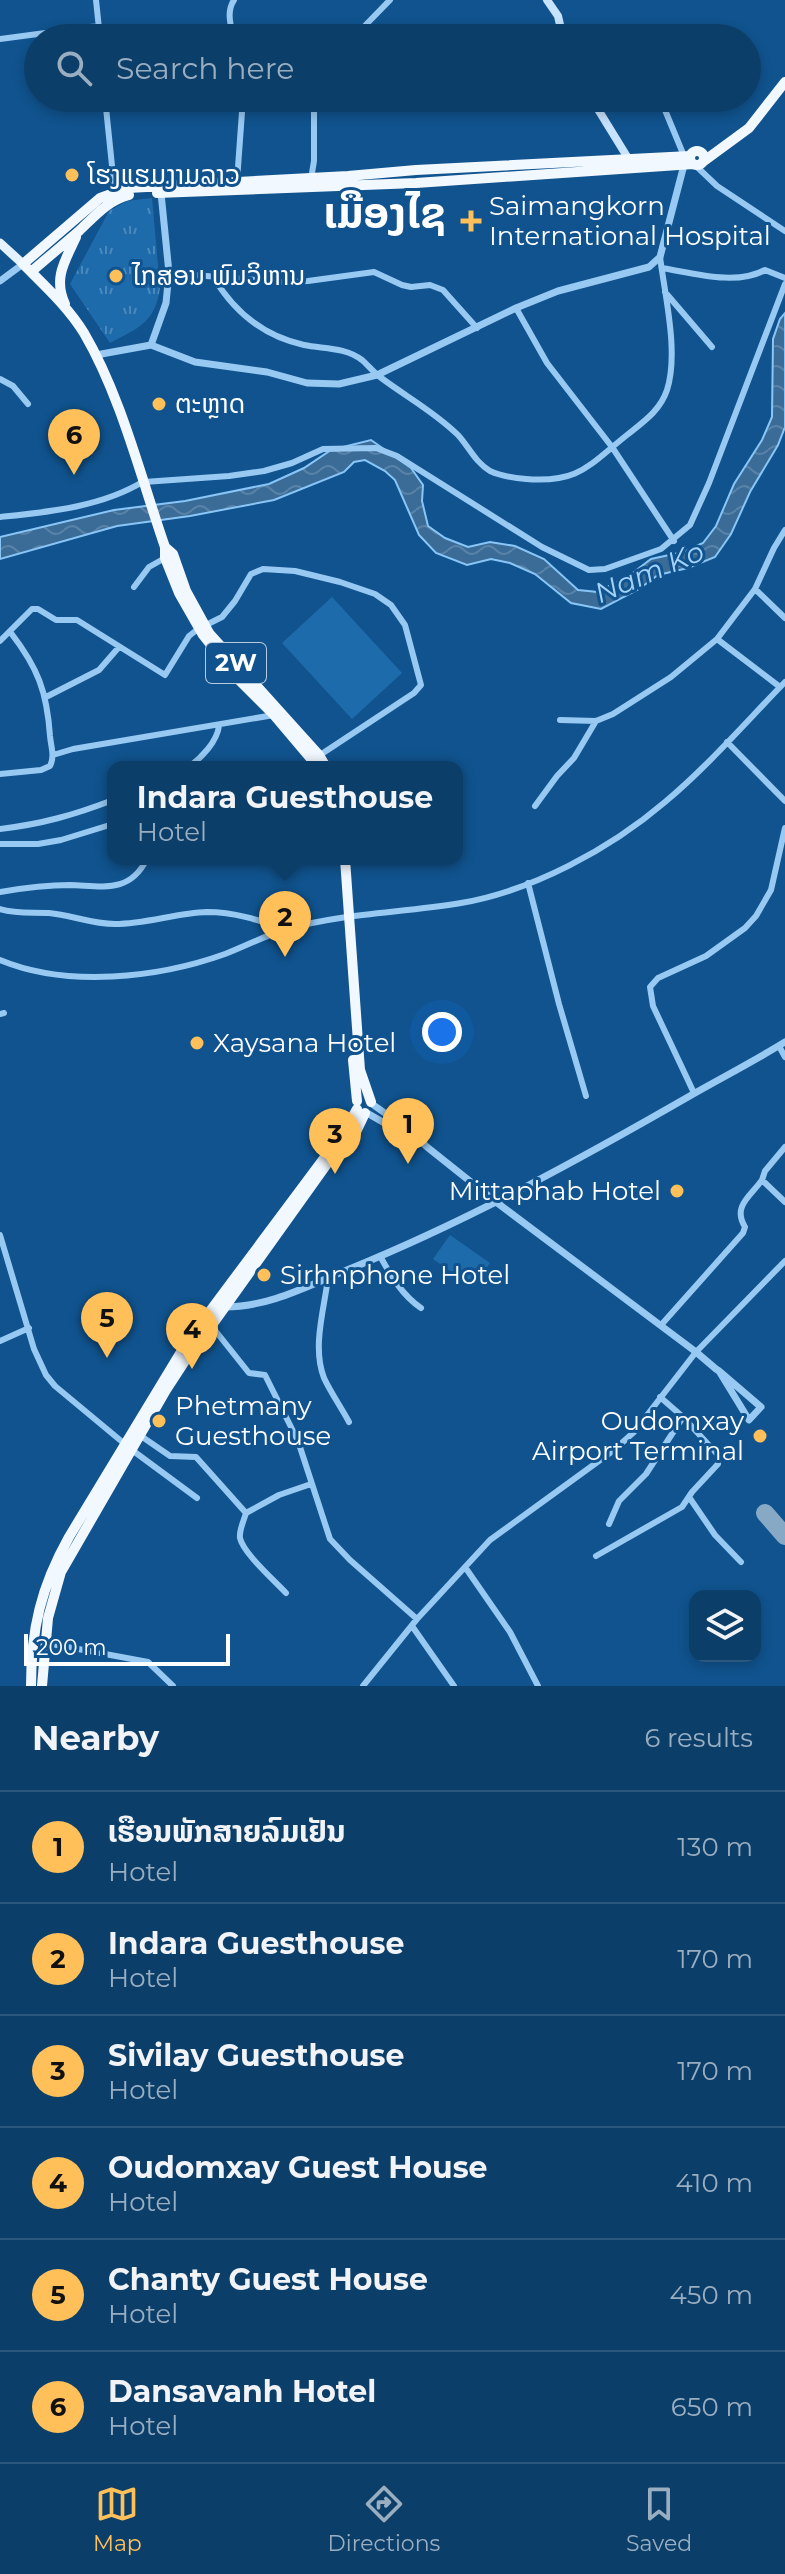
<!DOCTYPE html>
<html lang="en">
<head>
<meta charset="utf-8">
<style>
	body { margin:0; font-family:Montserrat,"Noto Sans Lao",sans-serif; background:#1a4972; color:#f1f3f6 }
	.controls { position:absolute; right:24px; bottom:24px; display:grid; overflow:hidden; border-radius:16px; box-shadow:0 4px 12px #0003 }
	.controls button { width:72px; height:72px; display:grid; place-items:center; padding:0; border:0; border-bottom:2px solid #2c577e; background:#0c3e6a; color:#f1f3f6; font:40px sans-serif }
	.scale { position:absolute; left:24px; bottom:20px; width:206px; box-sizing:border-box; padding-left:8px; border:4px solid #fff; border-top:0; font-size:22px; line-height:28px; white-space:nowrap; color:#fff; -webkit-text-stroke:6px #10538e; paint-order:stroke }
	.you { position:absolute; left:442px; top:1032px; width:28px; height:28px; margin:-20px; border:6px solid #fff; border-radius:50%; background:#1a73e8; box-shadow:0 0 0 12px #1a73e833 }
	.badge { display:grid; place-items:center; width:52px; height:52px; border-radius:50%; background:#ffc05a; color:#111; font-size:26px; font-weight:700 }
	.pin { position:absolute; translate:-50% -66px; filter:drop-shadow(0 2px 4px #0008) }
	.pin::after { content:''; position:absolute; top:42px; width:28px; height:24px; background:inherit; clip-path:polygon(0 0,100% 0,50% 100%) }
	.popup { position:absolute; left:107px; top:761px; width:356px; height:104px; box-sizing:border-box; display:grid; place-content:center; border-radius:16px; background:#0c3e6a; filter:drop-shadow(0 2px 6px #0005); font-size:26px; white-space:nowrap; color:#9aaec1 }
	.popup b { font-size:30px; color:#f1f3f6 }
	.popup::after { content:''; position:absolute; left:50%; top:100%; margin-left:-16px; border:16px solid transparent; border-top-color:#0c3e6a }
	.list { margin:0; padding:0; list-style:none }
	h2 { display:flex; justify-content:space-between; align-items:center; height:104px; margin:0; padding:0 32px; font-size:34px }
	h2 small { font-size:26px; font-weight:400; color:#9aaec1 }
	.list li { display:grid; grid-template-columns:52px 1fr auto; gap:24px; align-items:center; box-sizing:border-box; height:112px; padding:0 32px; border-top:2px solid #2c577e }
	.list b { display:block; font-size:30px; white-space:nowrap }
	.list p { margin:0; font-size:26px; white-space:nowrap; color:#9aaec1 }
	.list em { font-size:26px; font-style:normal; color:#9aaec1 }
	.icon { flex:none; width:44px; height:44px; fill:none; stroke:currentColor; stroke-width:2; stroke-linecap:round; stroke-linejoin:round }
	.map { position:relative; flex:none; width:785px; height:1686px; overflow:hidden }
	.search { position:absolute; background:#0c3e6a; box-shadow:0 4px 12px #0003; left:24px; right:24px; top:24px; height:88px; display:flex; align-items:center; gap:20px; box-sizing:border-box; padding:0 28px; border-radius:44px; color:#9aaec1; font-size:30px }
	.sheet { height:776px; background:#0c3e6a }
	nav { display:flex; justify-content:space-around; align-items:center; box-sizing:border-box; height:112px; border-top:2px solid #2c577e; background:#0c3e6a; font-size:22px; color:#9aaec1 }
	nav a { display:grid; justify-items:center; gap:4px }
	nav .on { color:#ffc05a }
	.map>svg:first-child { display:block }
	.grass { fill:#1e6bac }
	.park { fill:url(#park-tufts) }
	.water { fill:url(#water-waves); stroke:#89c6f7; stroke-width:2 }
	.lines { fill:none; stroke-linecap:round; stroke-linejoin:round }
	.taxiway { stroke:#88a9c6; stroke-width:18 }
	.minor { stroke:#98c9f3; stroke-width:6 }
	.tertiary { stroke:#98c9f3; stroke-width:7 }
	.secondary { stroke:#c7e3fd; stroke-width:8 }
	.primary { stroke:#e4f1ff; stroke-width:9 }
	.trunk { stroke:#f2f8ff; stroke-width:10 }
	.poi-dot { fill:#ffc05a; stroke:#10538e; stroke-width:3 }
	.labels { text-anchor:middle; stroke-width:6; stroke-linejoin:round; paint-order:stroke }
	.shield { fill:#10538e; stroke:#b7cbdd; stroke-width:2 }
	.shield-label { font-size:24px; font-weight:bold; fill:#fff }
	.poi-label { font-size:26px; fill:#fff; stroke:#10538e; text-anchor:start }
	.water-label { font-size:28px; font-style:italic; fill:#a4d3fa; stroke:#10538e }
	.town-label { font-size:42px; font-weight:bold; fill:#fff; stroke:#10538e }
</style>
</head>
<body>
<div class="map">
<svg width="785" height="1686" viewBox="0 0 785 1686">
	<defs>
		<pattern id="park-tufts" width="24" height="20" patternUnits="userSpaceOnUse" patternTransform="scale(2)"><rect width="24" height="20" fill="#1e6bac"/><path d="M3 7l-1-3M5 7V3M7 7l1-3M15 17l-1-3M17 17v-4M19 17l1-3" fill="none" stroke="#4b89bd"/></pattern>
		<pattern id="water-waves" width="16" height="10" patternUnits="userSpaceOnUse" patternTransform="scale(2)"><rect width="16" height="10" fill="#3b6c98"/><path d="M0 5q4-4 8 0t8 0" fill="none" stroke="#5882a7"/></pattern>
	</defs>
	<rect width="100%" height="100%" fill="#10538e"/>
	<!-- grass -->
	<path class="grass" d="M332,597L402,673L352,719L282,643Z
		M450,1235L490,1263L473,1287L433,1259Z"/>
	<!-- park -->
	<path class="park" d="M152,198L160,288C155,323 138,328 110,343L70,284L109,211L127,201Z"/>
	<!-- water -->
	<path class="water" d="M785,313V427L778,445L750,492L731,534L715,557L688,568L658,575L639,589L601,609L571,603L535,574L510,563L491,559L467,565L436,553L419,535L395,480L385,471L365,460L354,462L344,472L274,500L190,516L117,526L0,559V537L114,510L185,501L269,484L304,468L331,450L371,440L411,468L423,485L422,501L428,526L445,538L468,547L490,542L515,546L544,559L578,590L598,592L630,575L651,559L683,552L703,543L716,526L734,484L762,440L772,417L773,339L780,319Z"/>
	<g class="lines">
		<!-- taxiway -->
		<path class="taxiway" d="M765,1513L785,1536"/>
		<!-- minor -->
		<path class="minor" d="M96,0L100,38
			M233,38C231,25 226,12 234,0
			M353,38L390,0
			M0,39L98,26
			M105,98L115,195
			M660,98L684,156
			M695,165L717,186L785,231
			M311,179L314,161V98
			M237,181L243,98
			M662,268C693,273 736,286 765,270L785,278
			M169,273L281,282L308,281L374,272L402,285L411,287L430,285L443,290L477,328
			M214,278C235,313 263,336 304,345C324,349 345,347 362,360C368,365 373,372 380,377C405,396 435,412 458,435C469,447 475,462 490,471C501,476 514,478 526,479C579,483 588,466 627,435C643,422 660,411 667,390C679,353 665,296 660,257
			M665,292L712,347
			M516,308L547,363L612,447L674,541
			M0,379L13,386L28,404
			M144,482L229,476L264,471L292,463L323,449L376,448L397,456L542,547L589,570L605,569L661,549L690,525L709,483L785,284
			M0,517C48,512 102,507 144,481
			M134,587L149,567L165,558
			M755,589L785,618
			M717,639L780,687
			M0,641L32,609H38L56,620H77L165,675L189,636L198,629L222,617L235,601L251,574L263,569L295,571L340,582L375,594L391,605L405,625L421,685L414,693L317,757
			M46,697L99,670L119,647
			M560,720L596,721L613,714L671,677L717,639L755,589L774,548L785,530
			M727,742L785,801
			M53,755L73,749L274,715
			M189,767C201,758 217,742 219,726
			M0,774L41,770L50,766C55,756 51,747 50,736C47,692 38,668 11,633
			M535,806L557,776L574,758L596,721
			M0,829C42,824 74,815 113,800
			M0,844H38L61,840L113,824
			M528,883L559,1004L586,1096
			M0,892C23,888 47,885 70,885C103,886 129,894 147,859
			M0,909C16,914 32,912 49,913C71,915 92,924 115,924C146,924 176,913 207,912C234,912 259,920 284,929
			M0,960C67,988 158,978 225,954C246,946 266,935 287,929C344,913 402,913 461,903C532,891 610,849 665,802C708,766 746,722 785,682
			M0,1014L4,1013
			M779,1046L785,1057
			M694,1093L653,1006L650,987L658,978L706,956L745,928L756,916L771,890L785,828
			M762,1180L765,1171L785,1147
			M0,1235L34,1349L46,1375L55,1386L132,1450L197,1498
			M380,1256C391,1276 402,1295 421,1308
			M328,1278C324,1310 312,1347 324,1378C331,1393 341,1407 349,1422
			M210,1324L249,1373L265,1375L298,1441L330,1539L350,1560L417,1619L490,1540L614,1450L634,1432L696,1352L785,1261
			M662,1324L743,1233L745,1227C732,1206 751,1196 762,1180L785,1202
			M0,1341L29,1328
			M138,1434L170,1456L196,1457L246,1513
			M689,1497L715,1535L741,1562
			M609,1524L619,1501L646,1474L683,1417
			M596,1556L682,1507L692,1492L718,1464V1455L683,1417L660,1397
			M465,1567L510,1632L538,1686
			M286,1593C275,1581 243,1553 240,1538C239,1530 244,1520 246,1513L279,1495L311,1484
			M412,1626L454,1686
			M46,1643L148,1662L173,1686
			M363,1686L417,1619"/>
		<!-- tertiary -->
		<path class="tertiary" d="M0,281L23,264
			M151,345L195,362L267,372L307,383L339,384L377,375L516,308L558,291L649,267L660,257L684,165
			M96,355L151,345L166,303L169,273L161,193
			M372,1104L409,1130L427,1147L496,1202L696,1352L716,1369L719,1371L761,1407L749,1420L719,1371
			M367,1113L414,1140
			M225,1307C269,1307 307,1286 347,1270C468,1221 582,1158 695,1093C725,1076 756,1060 785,1042"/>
		<!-- secondary -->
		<path class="secondary" d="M547,0L558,16L563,38
			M591,98L631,163"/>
		<!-- primary -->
		<path class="primary" d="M0,243L23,264"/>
		<!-- trunk -->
		<path class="trunk" d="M690 158a7 7 0 1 1 14 0a7 7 0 1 1-14 0Z
			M704,161L749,128L785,82
			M157,193L416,183L693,164
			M31,272C47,258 63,245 79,231C95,216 107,201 129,195
			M65,304C53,278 65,261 76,237
			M165,547L173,554L186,591L209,633L319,755L326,767
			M318,767L274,715L238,679L203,635L179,593L165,558V547C141,478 121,396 84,333C68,307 45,286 23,264L100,198L128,188L348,176L416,170L690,156
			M345,859L360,1070L371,1102
			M353,1060L357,1101
			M31,1686C31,1629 41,1587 69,1537L187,1342L322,1161L348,1125L357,1109
			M42,1686L48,1618L61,1572L166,1390L194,1347L212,1325L339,1147L355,1134L365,1113"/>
	</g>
	<!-- markers -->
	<g class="poi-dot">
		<circle cx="72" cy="175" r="8"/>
		<path d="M467 209h8v8h8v8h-8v8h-8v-8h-8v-8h8z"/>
		<circle cx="116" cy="276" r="8"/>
		<circle cx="159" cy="404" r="8"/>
		<circle cx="197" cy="1043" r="8"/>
		<circle cx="677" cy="1191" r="8"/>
		<circle cx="264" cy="1275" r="8"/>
		<circle cx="159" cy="1421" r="8"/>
		<circle cx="760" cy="1436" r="8"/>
	</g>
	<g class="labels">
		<!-- shield labels -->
		<rect class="shield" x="206" y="643" width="60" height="40" rx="6"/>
		<g class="shield-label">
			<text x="236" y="671">2W</text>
		</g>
		<!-- poi labels -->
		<g class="poi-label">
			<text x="88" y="184">ໂຮງແຮມງາມລາວ</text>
			<text x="489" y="215">Saimangkorn<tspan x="489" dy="30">International Hospital</tspan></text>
			<text x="132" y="285">ໄກສອນ ພົມວິຫານ</text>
			<text x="175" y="413">ຕະຫຼາດ</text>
			<text x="213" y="1052">Xaysana Hotel</text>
			<text x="661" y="1200" text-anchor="end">Mittaphab Hotel</text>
			<text x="280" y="1284">Sirhnphone Hotel</text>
			<text x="175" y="1415">Phetmany<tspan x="175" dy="30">Guesthouse</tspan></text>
			<text x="744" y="1430" text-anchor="end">Oudomxay<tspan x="744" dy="30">Airport Terminal</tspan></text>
		</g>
		<!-- water labels -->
		<g class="water-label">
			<text transform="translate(649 572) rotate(-23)" y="10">Nam Ko</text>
		</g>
		<!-- town labels -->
		<g class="town-label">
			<text x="385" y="228">ເມືອງໄຊ</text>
		</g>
	</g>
</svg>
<div class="controls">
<button><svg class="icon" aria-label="layers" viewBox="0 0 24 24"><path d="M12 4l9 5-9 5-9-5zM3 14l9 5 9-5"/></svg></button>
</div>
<div class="scale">200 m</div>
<div class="you"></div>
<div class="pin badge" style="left:408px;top:1164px">1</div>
<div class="pin badge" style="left:285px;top:957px">2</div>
<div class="popup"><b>Indara Guesthouse</b>Hotel</div>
<div class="pin badge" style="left:335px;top:1174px">3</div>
<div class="pin badge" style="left:192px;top:1369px">4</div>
<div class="pin badge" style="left:107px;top:1358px">5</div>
<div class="pin badge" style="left:74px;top:475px">6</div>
<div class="search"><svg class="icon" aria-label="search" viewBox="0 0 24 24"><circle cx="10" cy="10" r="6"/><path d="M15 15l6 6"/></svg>Search here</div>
</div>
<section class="sheet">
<h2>Nearby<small>6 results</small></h2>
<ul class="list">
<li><span class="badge">1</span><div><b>ເຮືອນພັກສາຍລົມເຢັນ</b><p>Hotel</p></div><em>130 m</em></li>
<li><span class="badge">2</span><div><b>Indara Guesthouse</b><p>Hotel</p></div><em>170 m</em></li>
<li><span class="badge">3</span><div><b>Sivilay Guesthouse</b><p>Hotel</p></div><em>170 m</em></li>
<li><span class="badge">4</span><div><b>Oudomxay Guest House</b><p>Hotel</p></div><em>410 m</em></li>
<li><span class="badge">5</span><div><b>Chanty Guest House</b><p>Hotel</p></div><em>450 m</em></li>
<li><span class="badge">6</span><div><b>Dansavanh Hotel</b><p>Hotel</p></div><em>650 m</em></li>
</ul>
</section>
<nav>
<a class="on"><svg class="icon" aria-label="map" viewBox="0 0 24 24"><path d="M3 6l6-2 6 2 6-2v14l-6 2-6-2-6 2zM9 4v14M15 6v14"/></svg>Map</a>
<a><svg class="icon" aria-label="directions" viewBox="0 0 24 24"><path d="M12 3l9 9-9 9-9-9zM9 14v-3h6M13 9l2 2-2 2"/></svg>Directions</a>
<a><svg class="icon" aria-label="saved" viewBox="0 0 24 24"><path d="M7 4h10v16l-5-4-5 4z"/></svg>Saved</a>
</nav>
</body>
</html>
